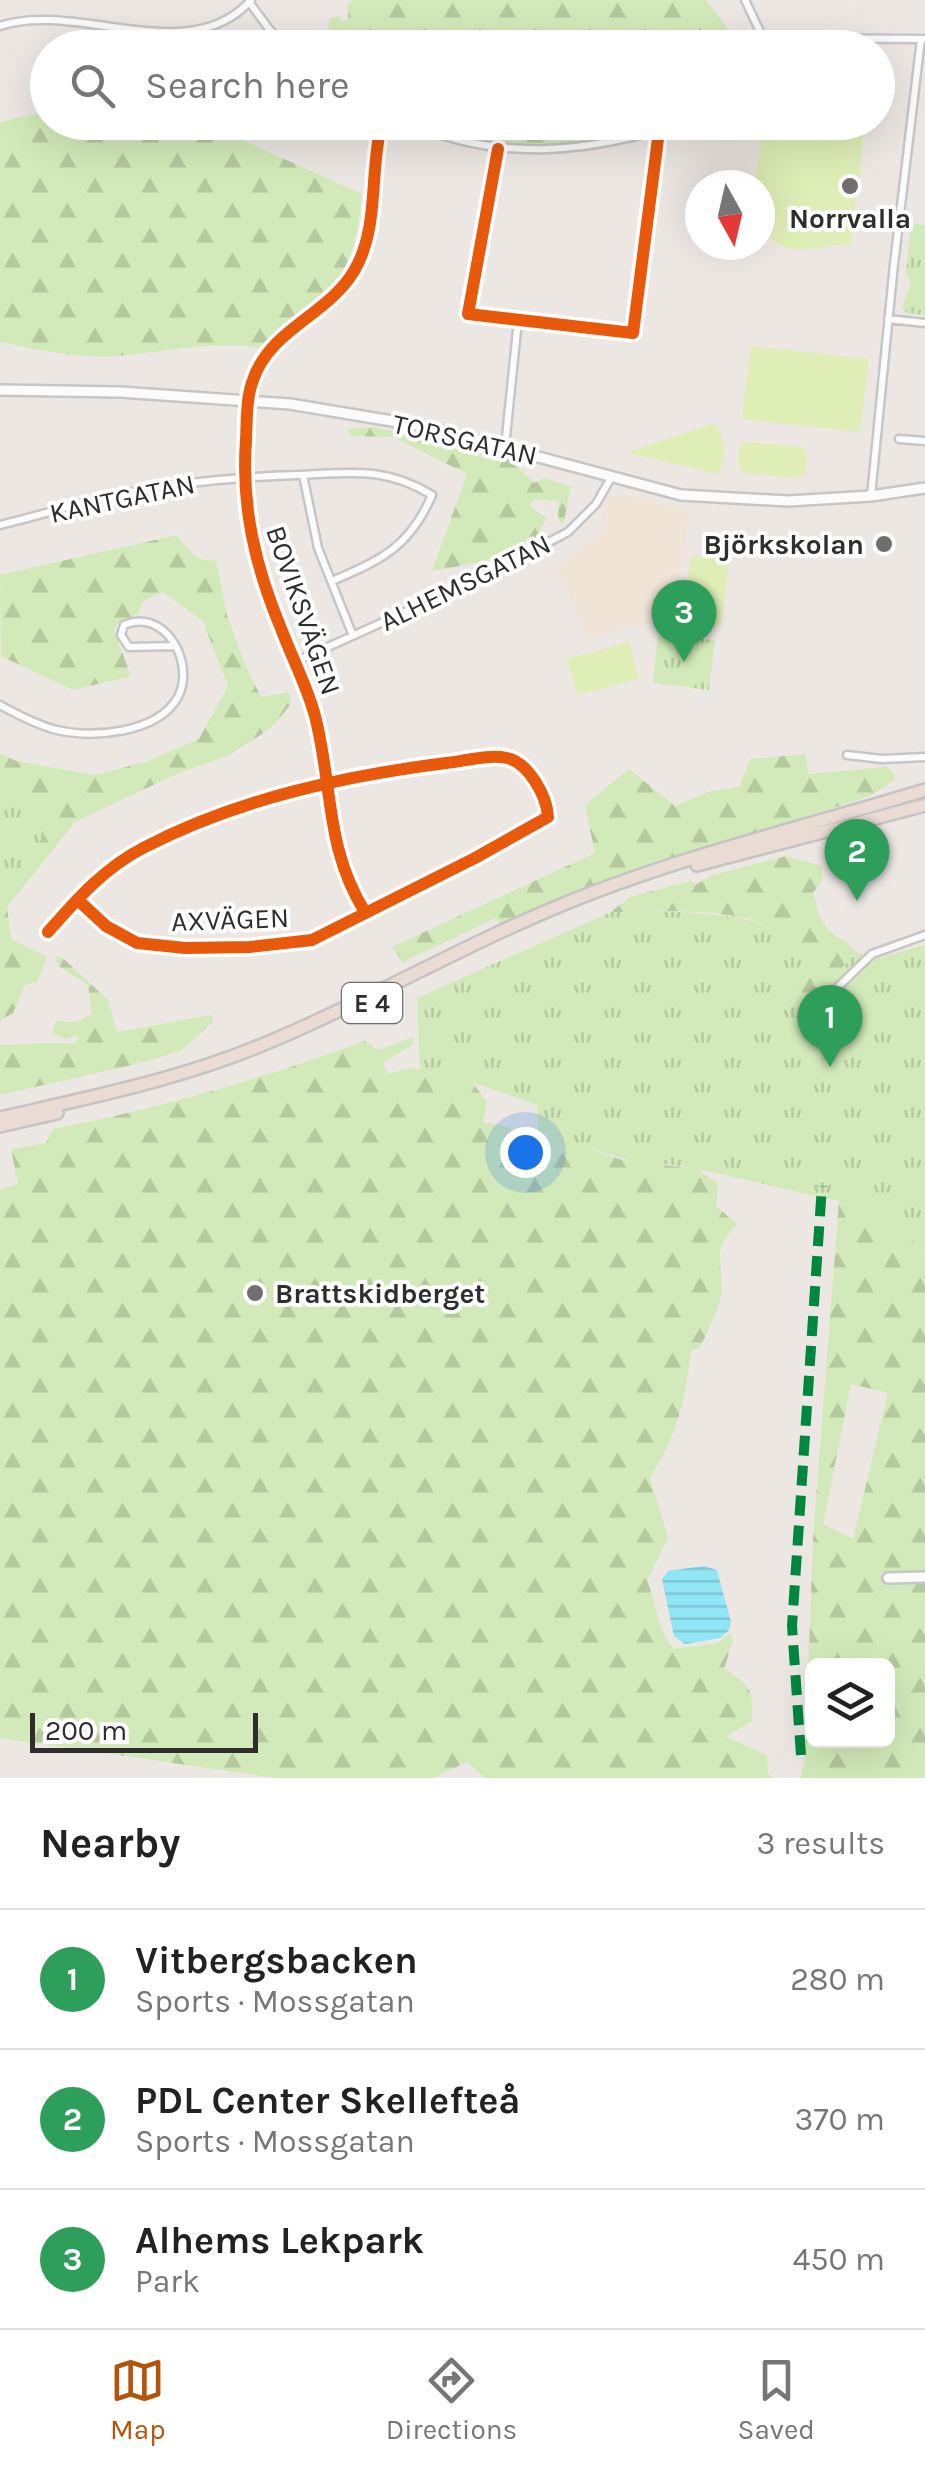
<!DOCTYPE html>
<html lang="en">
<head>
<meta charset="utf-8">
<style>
	body { margin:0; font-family:Karla,sans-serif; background:#f2f2f2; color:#222 }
	.controls { position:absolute; right:30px; bottom:30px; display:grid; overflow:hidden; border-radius:15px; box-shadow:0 10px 40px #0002 }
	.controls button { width:90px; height:90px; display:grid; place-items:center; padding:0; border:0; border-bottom:2px solid #e0e0e0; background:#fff; color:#222; font:50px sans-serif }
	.compass { position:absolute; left:685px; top:170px; width:90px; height:90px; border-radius:50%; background:#fff; box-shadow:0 10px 40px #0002; rotate:172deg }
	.scale { position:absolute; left:30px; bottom:25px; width:228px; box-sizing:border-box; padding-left:10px; border:5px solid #2e2e2e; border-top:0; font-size:28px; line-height:35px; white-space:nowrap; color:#2e2e2e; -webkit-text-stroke:8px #fff; paint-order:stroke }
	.you { position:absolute; left:525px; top:1152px; width:35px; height:35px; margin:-25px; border:8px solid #fff; border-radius:50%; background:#1a73e8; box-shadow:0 0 0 15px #1a73e833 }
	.badge { display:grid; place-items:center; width:65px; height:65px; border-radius:50%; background:#b45309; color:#fff; font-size:32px; font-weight:700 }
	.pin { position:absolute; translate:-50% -82px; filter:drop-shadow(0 2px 5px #0008) }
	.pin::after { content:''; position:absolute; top:52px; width:35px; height:30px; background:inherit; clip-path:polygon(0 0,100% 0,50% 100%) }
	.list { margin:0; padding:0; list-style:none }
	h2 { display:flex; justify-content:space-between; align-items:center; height:130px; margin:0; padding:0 40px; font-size:42px }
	h2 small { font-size:32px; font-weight:400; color:#767676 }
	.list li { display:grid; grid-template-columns:65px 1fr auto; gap:30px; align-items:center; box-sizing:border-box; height:140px; padding:0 40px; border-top:2px solid #e0e0e0 }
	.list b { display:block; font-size:38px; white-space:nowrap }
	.list p { margin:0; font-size:32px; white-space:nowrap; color:#767676 }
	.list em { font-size:32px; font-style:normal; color:#767676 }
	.icon { flex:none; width:55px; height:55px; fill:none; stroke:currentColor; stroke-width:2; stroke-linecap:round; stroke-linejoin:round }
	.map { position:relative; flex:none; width:925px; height:1778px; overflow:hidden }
	.search { position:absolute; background:#fff; box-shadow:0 10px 40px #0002; left:30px; right:30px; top:30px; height:110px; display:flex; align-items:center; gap:25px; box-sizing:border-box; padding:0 35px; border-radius:55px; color:#767676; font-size:38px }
	.sheet { height:550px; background:#fff }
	nav { display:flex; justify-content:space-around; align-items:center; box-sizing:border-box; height:140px; border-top:2px solid #e0e0e0; background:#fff; font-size:28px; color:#767676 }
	nav a { display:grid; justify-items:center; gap:5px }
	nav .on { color:#b45309 }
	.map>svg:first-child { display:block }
	.education { fill:#f0e4d7 }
	.forest { fill:url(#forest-firs); fill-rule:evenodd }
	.park { fill:url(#park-tufts) }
	.pitch { fill:#dfeeb6 }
	.water { fill:url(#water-rules) }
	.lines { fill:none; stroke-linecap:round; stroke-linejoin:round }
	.street-casing { stroke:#c7c6c6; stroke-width:11 }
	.secondary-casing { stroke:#c7c6c6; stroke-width:14 }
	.highway-casing { stroke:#c6c4c3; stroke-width:16 }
	.street { stroke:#fcfbfb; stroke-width:6 }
	.secondary { stroke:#fcfbfb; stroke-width:9 }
	.highway { stroke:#eadcd5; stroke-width:11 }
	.quiet { stroke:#00873e; stroke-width:10; stroke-dasharray:20 10; stroke-linecap:butt }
	.cycleway-casing { stroke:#fff; stroke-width:19 }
	.cycleway { stroke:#e8590c; stroke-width:12 }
	.poi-dot { fill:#706f6d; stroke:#fff; stroke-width:4 }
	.labels { text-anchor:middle; stroke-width:8; stroke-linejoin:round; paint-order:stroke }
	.shield { fill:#fff; stroke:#6d6d6d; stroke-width:2.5 }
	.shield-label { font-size:25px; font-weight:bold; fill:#2e2e2e }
	.poi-label { font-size:28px; font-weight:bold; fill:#2e2e2e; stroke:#fff }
	.street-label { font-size:28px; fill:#2e2e2e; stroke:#fff }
</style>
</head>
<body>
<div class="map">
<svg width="925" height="1778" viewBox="0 0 925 1778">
	<defs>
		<pattern id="forest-firs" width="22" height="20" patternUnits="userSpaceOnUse" patternTransform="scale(2.5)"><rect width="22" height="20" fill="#d2eab9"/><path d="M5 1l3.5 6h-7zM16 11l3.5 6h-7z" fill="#b5c99f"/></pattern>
		<pattern id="park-tufts" width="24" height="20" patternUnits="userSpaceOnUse" patternTransform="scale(2.5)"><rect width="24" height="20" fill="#d2eab9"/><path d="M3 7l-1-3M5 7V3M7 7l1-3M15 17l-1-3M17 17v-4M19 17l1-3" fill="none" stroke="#b5c99f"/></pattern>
		<pattern id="water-rules" width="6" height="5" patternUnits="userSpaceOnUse" patternTransform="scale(2.5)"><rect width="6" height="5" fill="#90e6f4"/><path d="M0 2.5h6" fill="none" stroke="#7cc6d2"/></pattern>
	</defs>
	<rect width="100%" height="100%" fill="#ece7e3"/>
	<!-- education -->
	<path class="education" d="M623,494L689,510L675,620L628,627L588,639L558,567L599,536L604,528L602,514L606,498Z"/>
	<!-- forest -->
	<path class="forest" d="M353,0H706L741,47H315L313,38L328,29L330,19L338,17L343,22L348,20V4Z
		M47,111L48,122L205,123L362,194C359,216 357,244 346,265C330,297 283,317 260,348C212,340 166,352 118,356C77,359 40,350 0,342V122Z
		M424,123H666C610,141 542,151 483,142C463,139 443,129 424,123Z
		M374,427L509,458L534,483L544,478L571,487L563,525L558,519L559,501L533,499L530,507L547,518L533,542L482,562L432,571L467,474L393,437L351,436L348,429Z
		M177,535C188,549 197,564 216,560L227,615L244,662L261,697L289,692L291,704L271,728L229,755L172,776L75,822L7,907L11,939L47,957L37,982L25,985L13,1013L1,1020L0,1027V753L16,761L95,775L148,761L199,739L228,686L203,621L163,592L143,601L138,614L118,622L114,631L131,676L73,690L1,656L0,575Z
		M806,754L808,774L886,767L892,771L895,780L870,796L594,885L501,926L496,918L403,962L392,947L595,853L585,805L629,769L675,806L711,791L739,787L750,759Z
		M786,856L822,866V881L813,893C817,907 819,921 830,931C839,940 849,941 856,952L808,1007L797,998C795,983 798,957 790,944C764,903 656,912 611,912L630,897L691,881L697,884L710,876Z
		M55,956L64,959L108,1000L117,1032L211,1015L214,1021L182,1050L145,1062L0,1095V1045C26,1045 47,1041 73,1044L79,1038L75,1035L67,1039L52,1033L56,1021L76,1022L92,1014L88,985L57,965Z
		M413,1037V1045L383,1062L387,1074L410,1068L472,1082L487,1102L483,1122L510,1127L525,1156L545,1147L547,1134L622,1160L697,1169L718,1184L716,1206L737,1224C712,1253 721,1254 722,1288C722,1306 707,1331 700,1348L691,1351C684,1405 679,1430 650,1478L668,1538L647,1581C658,1607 656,1628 674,1649L717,1643L730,1633L733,1641L724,1669C751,1685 753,1689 752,1721L726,1737L767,1755L768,1773L772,1778H485L467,1762L433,1778H276L0,1738V1190L18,1184L11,1149L46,1143L53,1129C162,1108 262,1079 365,1041L378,1050Z
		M839,1201L879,1214L925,1251V1778H801L805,1759L813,1539ZM851,1384L888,1393L853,1539L823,1524ZM812,1666H888V1740H812Z"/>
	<!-- park -->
	<path class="park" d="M911,223L925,225V315L907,313L902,307L911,283L906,274Z
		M658,635L715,640L709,690L653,683Z
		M0,795L10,800L46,834L0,889Z
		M611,912C664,912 718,909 769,926C782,931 786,945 800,948L806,984L797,998L808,1007L856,952L875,959L925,945V1251L879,1214L839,1201L697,1169L666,1164L657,1169L538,1132L537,1105L472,1082L420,1071L417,998Z"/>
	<!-- pitch -->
	<path class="pitch" d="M763,123H865L851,245C828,242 809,255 787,248C776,244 770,235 760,232V185H755Z
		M751,346L869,359L860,432L742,419Z
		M715,423C725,438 728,458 718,474L632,454L631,451Z
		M745,442L803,447L807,457L805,474L795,478L744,473C735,466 736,448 745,442Z
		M691,555L729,560L721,626L682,621Z
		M629,642L639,679L577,695L567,659Z"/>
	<!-- water -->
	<path class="water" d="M704,1566L717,1570L731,1622L729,1630L720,1638L685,1644L674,1636L662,1579L668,1571Z"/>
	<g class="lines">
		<!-- street casing -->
		<g class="street-casing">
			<path id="street" d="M745,0L763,38L760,48
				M250,3L269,29L289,48
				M0,26C76,0 189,70 251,0
				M763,38L924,39
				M409,122C498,164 594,152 685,122
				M498,149L468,314L633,333L659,131
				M888,319L925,323
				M899,439L925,441
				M505,447L518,320
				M303,475L318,548L353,636
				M871,496L894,264L921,39
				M0,525C38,516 75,504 112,496C173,483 235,477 297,475C350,473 384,466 432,495C410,547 381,560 332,581
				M297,661L478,579L568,532L596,504L612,476
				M0,705C18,715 37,725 57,730C93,738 157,734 178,697C196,662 164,607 124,625L121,635L129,647L175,646
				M847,755L882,759L925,757
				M365,912C325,849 333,785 315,716C307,686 293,660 282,631C256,569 241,508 246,440C247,421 246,398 253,380C270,329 328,315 354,271C380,228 369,169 382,122
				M48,932C77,899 105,867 145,847C238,799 343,776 446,763C465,761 488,754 507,758C528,762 547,796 548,817L475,858L312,940L250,947L185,948L137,943L106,926L78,900
				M812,1012L872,954L925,935"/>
		</g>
		<!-- secondary casing -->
		<g class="secondary-casing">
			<path id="secondary" d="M0,390L120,392L290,404L422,426L681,495L788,501L871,496L925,488
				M888,1578L925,1577"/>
		</g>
		<!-- highway casing -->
		<g class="highway-casing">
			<path id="highway" d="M697,865L925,805
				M0,1118C91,1097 183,1079 269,1042C370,1000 463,945 564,904C681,856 805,827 925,790
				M0,1126L57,1113"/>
		</g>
		<!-- street -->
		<use href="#street" class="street"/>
		<!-- secondary -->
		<use href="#secondary" class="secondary"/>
		<!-- highway -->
		<use href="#highway" class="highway"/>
		<!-- quiet -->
		<path class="quiet" d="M801,1755L792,1626L822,1186"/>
		<!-- cycleway casing -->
		<g class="cycleway-casing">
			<path id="cycleway" d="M498,149L468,314L633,333L659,131
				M365,912C325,849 333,785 315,716C307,686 293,660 282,631C256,569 241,508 246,440C247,421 246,398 253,380C270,329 328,315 354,271C380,228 369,169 382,122
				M48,932C77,899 105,867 145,847C238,799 343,776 446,763C465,761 488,754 507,758C528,762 547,796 548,817L475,858L312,940L250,947L185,948L137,943L106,926L78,900"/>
		</g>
		<!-- cycleway -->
		<use href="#cycleway" class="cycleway"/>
	</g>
	<!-- markers -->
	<g class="poi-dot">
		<circle cx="850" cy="186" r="10"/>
		<circle cx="884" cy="544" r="10"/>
		<circle cx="255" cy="1293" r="10"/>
	</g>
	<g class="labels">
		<!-- shield labels -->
		<rect class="shield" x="342" y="983" width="60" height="40" rx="8"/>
		<g class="shield-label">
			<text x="372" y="1012">E 4</text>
		</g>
		<!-- poi labels -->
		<g class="poi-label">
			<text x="850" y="228">Norrvalla</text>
			<text x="864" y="554" text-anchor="end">Björkskolan</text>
			<text x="275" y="1303" text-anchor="start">Brattskidberget</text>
		</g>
		<!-- street labels -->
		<g class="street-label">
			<text transform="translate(465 439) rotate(13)" y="10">TORSGATAN</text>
			<text transform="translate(122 498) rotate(-12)" y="10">KANTGATAN</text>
			<text transform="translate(465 582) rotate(-26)" y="10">ALHEMSGATAN</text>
			<text transform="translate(304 610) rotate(71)" y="10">BOVIKSVÄGEN</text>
			<text transform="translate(230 919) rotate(-2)" y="10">AXVÄGEN</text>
		</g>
	</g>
</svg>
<div class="controls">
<button><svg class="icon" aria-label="layers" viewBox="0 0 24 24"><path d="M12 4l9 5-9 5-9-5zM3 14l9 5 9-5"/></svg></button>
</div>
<svg class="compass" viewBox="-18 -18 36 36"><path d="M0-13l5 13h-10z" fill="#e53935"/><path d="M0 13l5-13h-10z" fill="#767676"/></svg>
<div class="scale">200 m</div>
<div class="you"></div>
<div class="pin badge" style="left:830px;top:1067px;background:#2e9e5b">1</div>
<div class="pin badge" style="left:857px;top:901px;background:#2e9e5b">2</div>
<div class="pin badge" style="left:684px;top:662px;background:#2e9e5b">3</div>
<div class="search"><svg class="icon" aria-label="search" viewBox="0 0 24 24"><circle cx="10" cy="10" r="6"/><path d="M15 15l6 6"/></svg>Search here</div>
</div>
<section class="sheet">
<h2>Nearby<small>3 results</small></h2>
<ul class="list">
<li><span class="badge" style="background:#2e9e5b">1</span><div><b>Vitbergsbacken</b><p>Sports · Mossgatan</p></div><em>280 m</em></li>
<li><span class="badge" style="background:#2e9e5b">2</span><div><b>PDL Center Skellefteå</b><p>Sports · Mossgatan</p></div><em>370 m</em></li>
<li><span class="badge" style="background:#2e9e5b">3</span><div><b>Alhems Lekpark</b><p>Park</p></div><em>450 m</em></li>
</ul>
</section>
<nav>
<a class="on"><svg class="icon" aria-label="map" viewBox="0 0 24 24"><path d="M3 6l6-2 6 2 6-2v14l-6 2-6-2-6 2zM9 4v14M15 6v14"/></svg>Map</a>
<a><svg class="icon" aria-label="directions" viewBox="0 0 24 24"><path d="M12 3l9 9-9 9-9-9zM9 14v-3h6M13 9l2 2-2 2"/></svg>Directions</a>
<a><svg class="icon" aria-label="saved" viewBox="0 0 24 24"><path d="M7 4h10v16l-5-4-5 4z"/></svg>Saved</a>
</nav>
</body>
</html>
